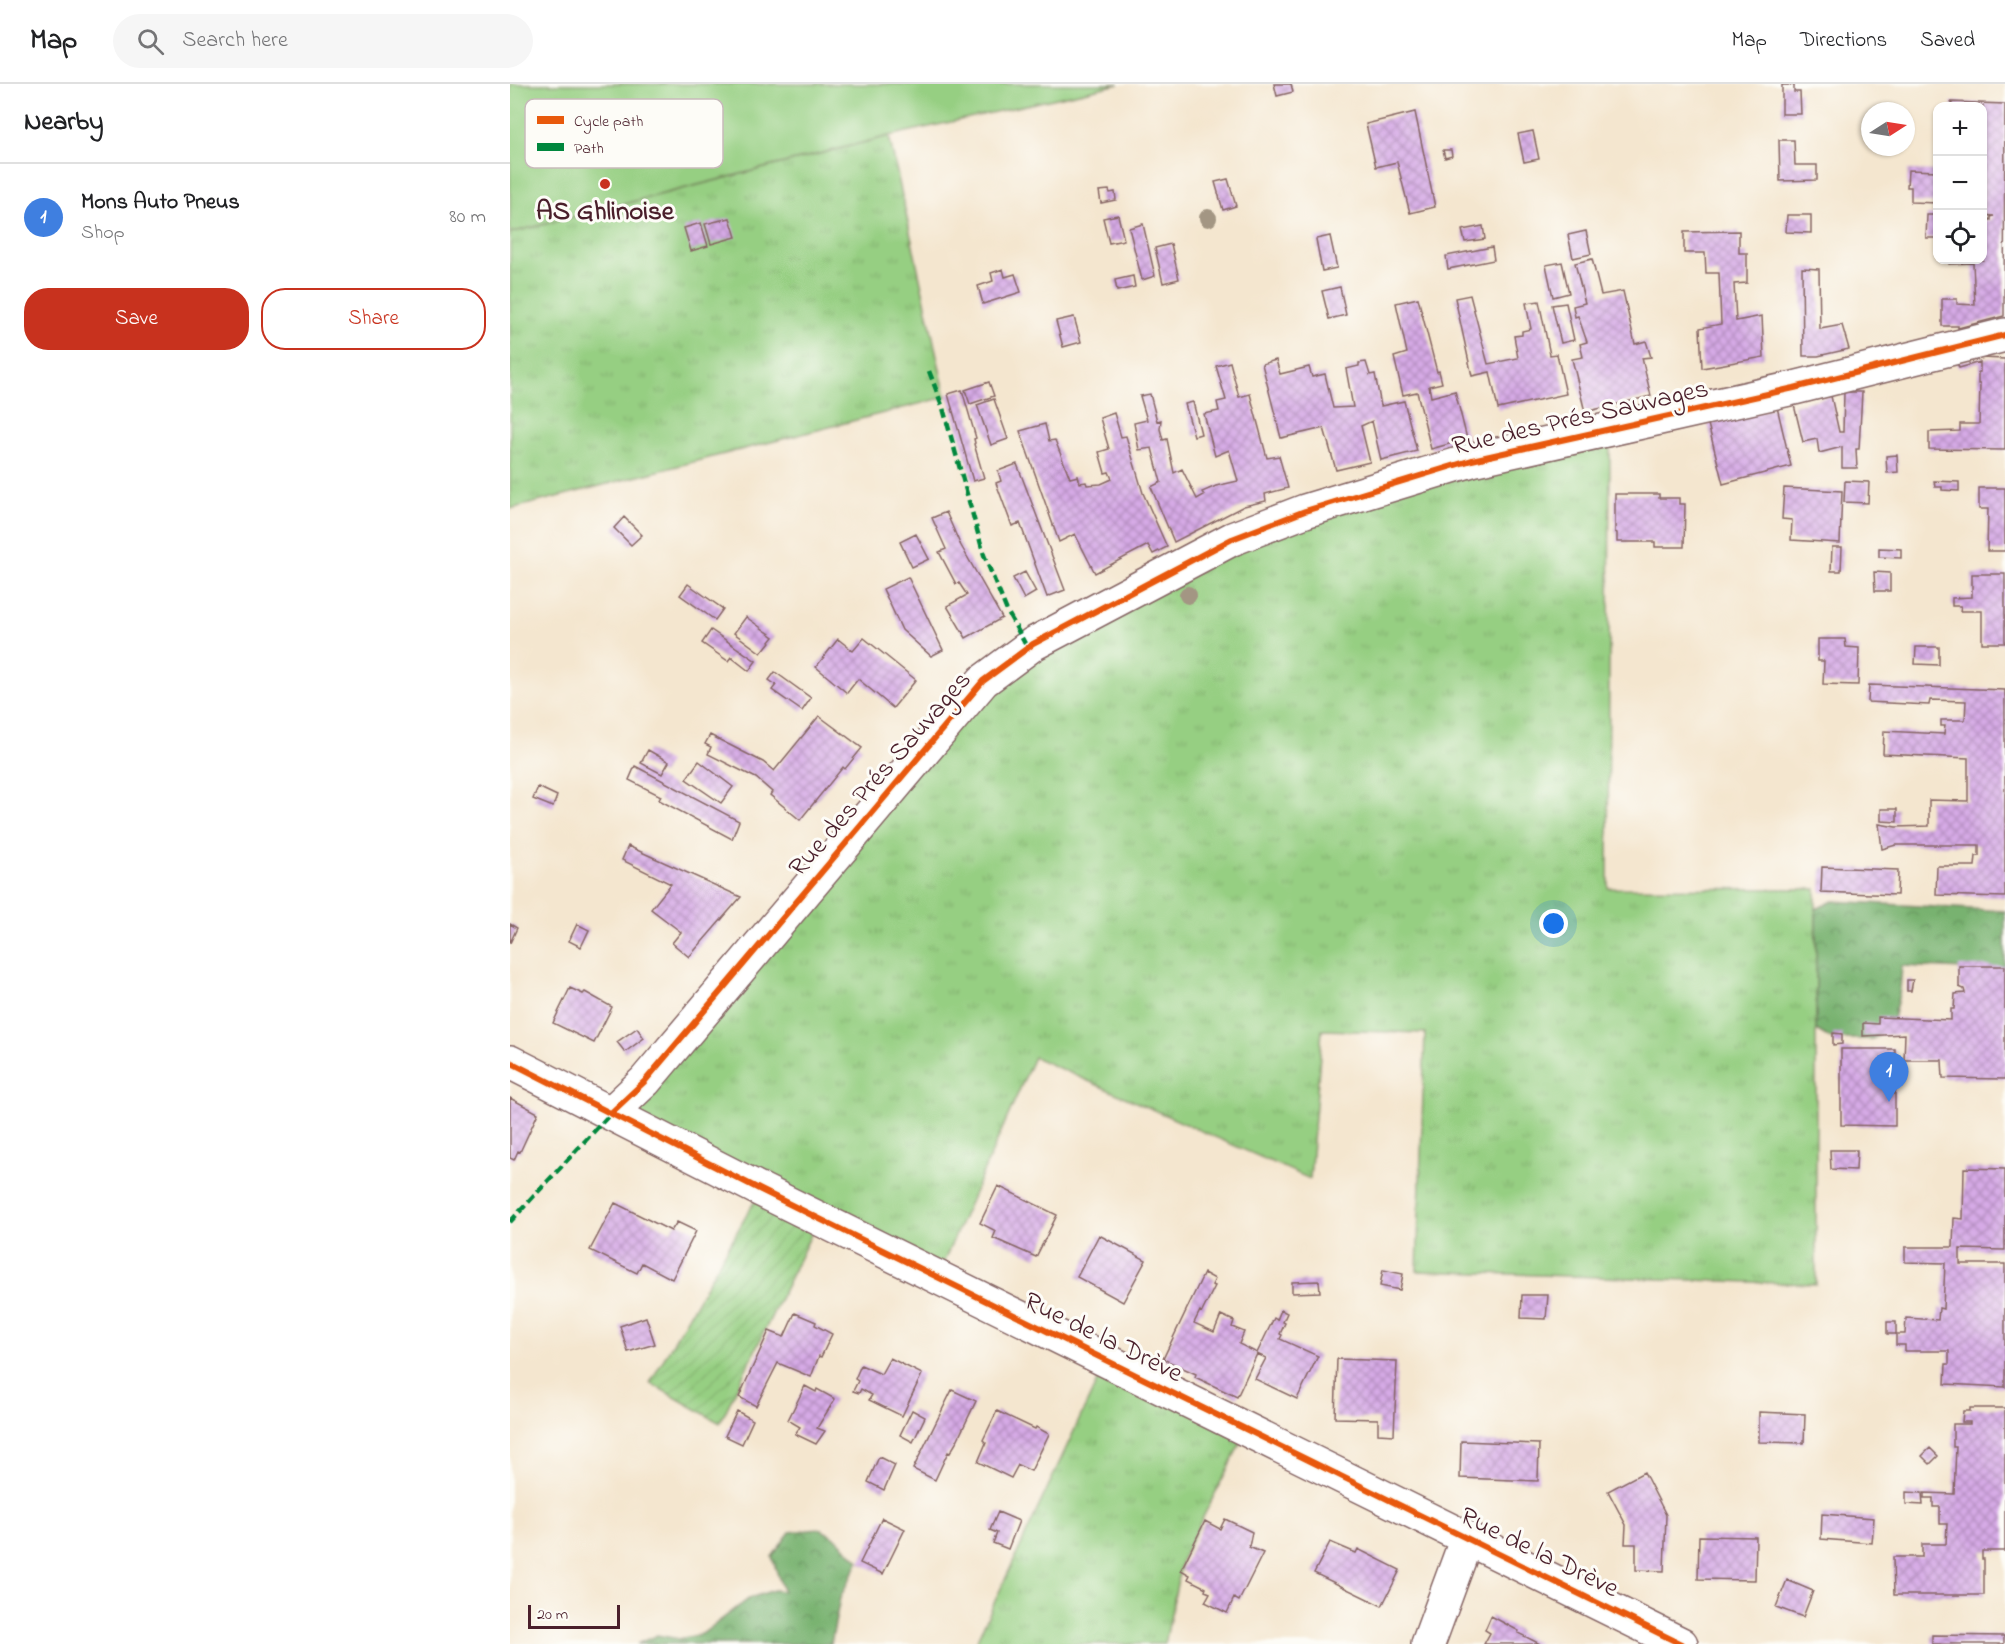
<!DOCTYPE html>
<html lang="en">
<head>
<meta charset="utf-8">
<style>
	body { margin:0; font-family:"Indie Flower",sans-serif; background:#f6f6f6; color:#202124 }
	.controls { position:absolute; right:18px; top:18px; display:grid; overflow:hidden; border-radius:12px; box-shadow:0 2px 4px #0004 }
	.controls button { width:54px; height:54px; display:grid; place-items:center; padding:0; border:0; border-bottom:2px solid #e0e0e0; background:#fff; color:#202124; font:30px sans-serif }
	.compass { position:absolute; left:1351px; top:18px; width:54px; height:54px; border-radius:50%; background:#fff; box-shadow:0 2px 4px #0004; rotate:78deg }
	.scale { position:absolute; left:18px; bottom:15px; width:92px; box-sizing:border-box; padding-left:6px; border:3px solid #4a1f2b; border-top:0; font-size:16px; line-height:21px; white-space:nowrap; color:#4a1f2b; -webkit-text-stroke:4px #fdfcf7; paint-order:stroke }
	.you { position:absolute; left:1044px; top:840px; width:21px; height:21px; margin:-15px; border:4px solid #fff; border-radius:50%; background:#1a73e8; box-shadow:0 0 0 9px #1a73e833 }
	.badge { display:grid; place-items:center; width:39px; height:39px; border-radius:50%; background:#c8321e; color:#fff; font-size:20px; font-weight:700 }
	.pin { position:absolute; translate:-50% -50px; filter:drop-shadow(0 2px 3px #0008) }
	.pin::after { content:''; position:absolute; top:32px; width:21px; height:18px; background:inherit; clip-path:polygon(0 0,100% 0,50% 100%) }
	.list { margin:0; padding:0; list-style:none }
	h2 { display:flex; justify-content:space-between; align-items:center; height:78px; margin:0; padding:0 24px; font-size:26px }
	h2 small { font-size:20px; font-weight:400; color:#757577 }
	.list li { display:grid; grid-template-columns:39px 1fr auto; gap:18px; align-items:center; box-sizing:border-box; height:108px; padding:0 24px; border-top:2px solid #e0e0e0 }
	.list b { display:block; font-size:22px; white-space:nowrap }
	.list p { margin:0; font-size:20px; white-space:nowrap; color:#757577 }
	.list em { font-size:20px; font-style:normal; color:#757577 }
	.actions { display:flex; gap:12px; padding:18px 24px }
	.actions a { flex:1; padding:14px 0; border:2px solid #c8321e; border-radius:24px; text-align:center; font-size:21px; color:#c8321e }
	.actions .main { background:#c8321e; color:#fff }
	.icon { flex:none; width:33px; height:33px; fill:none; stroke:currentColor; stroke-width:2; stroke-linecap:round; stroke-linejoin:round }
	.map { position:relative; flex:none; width:1495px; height:1560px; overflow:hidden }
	header { display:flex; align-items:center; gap:36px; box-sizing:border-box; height:84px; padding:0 30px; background:#fff; border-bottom:2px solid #e0e0e0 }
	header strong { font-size:28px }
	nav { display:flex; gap:33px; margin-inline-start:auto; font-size:21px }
	.search { width:420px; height:54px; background:#f6f6f6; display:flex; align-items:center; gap:15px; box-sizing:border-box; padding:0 21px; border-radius:33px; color:#757577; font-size:22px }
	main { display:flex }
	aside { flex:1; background:#fff }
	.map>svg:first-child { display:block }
	.grass { fill:url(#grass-tufts); stroke:#707756; stroke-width:1.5 }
	.forest { fill:url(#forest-crowns); stroke:#61684e; stroke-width:1.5 }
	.garden { fill:url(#garden-furrows); stroke:#707756; stroke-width:1.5 }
	.pitch { fill:#96cf82; stroke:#707756; stroke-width:1.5 }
	.building { fill:url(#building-cross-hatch) }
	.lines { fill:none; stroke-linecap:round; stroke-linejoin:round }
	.minor-casing { stroke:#866564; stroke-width:36 }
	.minor { stroke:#fff; stroke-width:33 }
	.quiet { stroke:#00873e; stroke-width:4.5; stroke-dasharray:9 4.5; stroke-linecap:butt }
	.cycleway-casing { stroke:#fdfcf7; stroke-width:10 }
	.cycleway { stroke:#e8590c; stroke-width:6 }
	.tree { fill:#a39683 }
	.poi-dot { fill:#c8321e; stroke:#fdfcf7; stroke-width:2 }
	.labels { text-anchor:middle; stroke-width:6; stroke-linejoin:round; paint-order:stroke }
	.poi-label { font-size:27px; font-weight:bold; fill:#4a1f2b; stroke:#fdfcf7 }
	.street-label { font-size:27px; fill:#4a1f2b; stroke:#fdfcf7 }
	.key { fill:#fdfcf7; stroke:#c7baba; stroke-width:1.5 }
	.key-label { font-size:16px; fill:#4a1f2b }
</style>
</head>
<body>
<header>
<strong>Map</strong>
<div class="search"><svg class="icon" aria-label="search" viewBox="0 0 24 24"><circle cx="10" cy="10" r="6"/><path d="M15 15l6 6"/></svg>Search here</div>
<nav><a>Map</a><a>Directions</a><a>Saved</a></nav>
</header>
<main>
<aside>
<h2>Nearby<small></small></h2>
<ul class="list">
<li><span class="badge" style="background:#3f7fe0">1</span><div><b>Mons Auto Pneus</b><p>Shop</p></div><em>80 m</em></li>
</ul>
<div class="actions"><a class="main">Save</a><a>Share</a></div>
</aside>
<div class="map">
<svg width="1495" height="1560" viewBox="0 0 1495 1560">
	<defs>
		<pattern id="grass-tufts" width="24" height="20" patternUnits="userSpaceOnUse" patternTransform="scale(1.5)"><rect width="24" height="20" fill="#96cf82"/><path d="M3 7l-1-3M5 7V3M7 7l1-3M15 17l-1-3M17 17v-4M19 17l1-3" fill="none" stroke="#83b170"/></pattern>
		<pattern id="forest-crowns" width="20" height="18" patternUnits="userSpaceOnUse" patternTransform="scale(1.5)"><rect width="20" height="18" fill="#78b270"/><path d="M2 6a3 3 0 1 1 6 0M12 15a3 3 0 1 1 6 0" fill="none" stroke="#64905c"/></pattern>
		<pattern id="garden-furrows" width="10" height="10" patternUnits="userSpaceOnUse" patternTransform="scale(1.5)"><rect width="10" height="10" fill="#96cf82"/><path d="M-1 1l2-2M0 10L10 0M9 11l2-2" fill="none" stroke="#83b170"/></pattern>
		<pattern id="building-cross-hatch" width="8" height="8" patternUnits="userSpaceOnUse" patternTransform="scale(1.5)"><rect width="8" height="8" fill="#d6aae6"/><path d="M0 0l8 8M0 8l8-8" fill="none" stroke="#b08abb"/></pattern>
	</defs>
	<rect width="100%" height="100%" fill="#fdfcf7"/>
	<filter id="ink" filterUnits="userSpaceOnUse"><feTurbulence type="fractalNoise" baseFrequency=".0167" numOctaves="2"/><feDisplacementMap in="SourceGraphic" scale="12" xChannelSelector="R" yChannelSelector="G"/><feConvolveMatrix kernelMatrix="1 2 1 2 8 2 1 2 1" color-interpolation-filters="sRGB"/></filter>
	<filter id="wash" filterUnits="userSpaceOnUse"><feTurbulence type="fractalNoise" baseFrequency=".008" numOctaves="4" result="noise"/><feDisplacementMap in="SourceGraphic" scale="24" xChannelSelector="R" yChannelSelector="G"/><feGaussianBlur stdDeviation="1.35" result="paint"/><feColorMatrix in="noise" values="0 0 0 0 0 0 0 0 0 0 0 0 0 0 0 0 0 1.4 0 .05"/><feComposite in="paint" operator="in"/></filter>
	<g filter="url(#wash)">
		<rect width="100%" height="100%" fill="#f4e6cf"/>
		<!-- grass -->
		<path class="grass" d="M379,52L436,313L0,425V149Z
			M1100,346L1098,804L1306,805V1200L907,1187L915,949L812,946L800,1095L524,973L427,1193L101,1029L473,597L722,455Z
			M597,1276L737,1346L672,1475L655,1560H465Z"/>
		<!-- forest -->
		<path class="forest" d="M1323,817L1495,827V887L1392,882L1390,906L1380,947L1362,955H1321L1306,946V825Z
			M309,1445L324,1452L349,1477L330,1514L321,1560H127L147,1551L169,1555L192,1550L240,1514L264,1506L273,1507L262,1473L280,1448Z"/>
		<!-- garden -->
		<path class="garden" d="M251,1106L309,1134L210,1339L140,1299Z"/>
		<!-- pitch -->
		<path class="pitch" d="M0,0H609L379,52L0,149Z"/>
		<g id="blocks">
			<!-- building -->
			<path class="building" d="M764,0H781L783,8L767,12Z
				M1272,1H1284V8H1290L1291,30H1272Z
				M1441,18L1495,20L1494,232L1448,244V242H1432V215H1447V220L1465,221L1463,179L1439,180V176H1473V136H1481V133L1484,132L1473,131V22H1443Z
				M905,28L925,123L900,129L887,78L866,83L856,40Z
				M1023,47L1029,75L1014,78L1008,50Z
				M1269,56H1284L1285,81H1307V96L1270,97Z
				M933,66H941L942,72L935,74Z
				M1398,86L1428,87V119L1401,118V103H1397Z
				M718,95L726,122L713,126L705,98Z
				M599,106L600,109L605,108L606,116L591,119L589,107Z
				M608,131L614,156L599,159L593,134Z
				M1277,131H1301V149L1276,148Z
				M1417,131H1428V154H1416Z
				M220,134L226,153L201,160L195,140Z
				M191,139L198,162L181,167L174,144Z
				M633,140L645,192L632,196L619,144Z
				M973,142L975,155L955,158L952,146Z
				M1076,147L1081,170L1063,174L1058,151Z
				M1229,147V169H1237V199L1224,200L1226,237L1252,232L1254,273L1192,284L1190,244L1211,240L1209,189H1196L1195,169H1174V148Z
				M820,152L827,184L812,187L806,155Z
				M661,160L669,195L653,199L645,164Z
				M982,163L984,176L938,185L936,172Z
				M1082,175L1091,211L1113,207L1125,260L1136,257L1141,273L1132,274L1141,312L1075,328L1062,275L1073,273L1070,260L1077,258L1068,232L1065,233L1063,222L1075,219L1065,179Z
				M1052,178L1059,209L1043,213L1036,181Z
				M1292,184L1309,185L1310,245L1332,241L1339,265L1308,272H1293Z
				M493,185L495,193L505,190L511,208L473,220L468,202L483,197L481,189Z
				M623,192L625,203L607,207L605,196Z
				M830,203L836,231L819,235L812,207Z
				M960,211L978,280L1008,274L1004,252L1012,251V247L1021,245L1016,219L1029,217L1040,271L1047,270L1056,310L988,325L980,288L962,292L945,214Z
				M908,214L927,288L929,287L932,299L919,302L921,313L945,307L957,355L921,365L907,308L893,311L884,273L897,269L886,219Z
				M1056,219L1064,256L1051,259L1042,221Z
				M564,233L571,258L553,263L546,237Z
				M1470,274L1495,275V366L1419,365V348L1450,347V340H1469L1470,300H1468V288H1470V278L1449,284L1447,278Z
				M766,276L770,290L799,283L802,293L815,290L823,324L843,323L836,285L849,282V279L856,278L860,291L865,290L871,322L894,317L907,367L871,376L862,337L851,342L860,378L826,386L814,344L771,354L752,280Z
				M720,278L729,313L740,310L757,374L769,372L778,404L755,410L756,417L734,422L664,458L641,403L651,398L642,364L629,366L624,339L637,336L630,312L640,310L647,337L651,336L650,345L653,356L657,355L664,389L672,385L687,415L694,411L692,408L706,402L728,397L719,366L705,372L694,330L709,327L707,318L716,316L706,282Z
				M479,298L484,312L460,320L455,306Z
				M452,306L466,354L464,355L465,359L464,360L474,394L463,397L438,310Z
				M1334,308H1352L1349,365H1346L1347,384H1332V363L1309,369L1307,355L1293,358L1284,321L1321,312L1329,348H1333Z
				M484,315L498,355L481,361L467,321Z
				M683,318L691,350L684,352L675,320Z
				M1267,323L1281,382L1213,400L1198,340Z
				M604,329L611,353L616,352L633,409L657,463L643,470L638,461L585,489L565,450L549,458L510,347L535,340L539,357L545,356L560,394L568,392L570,399L576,398L577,401L591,400L602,395L599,388L595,389L589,368L599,365L590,334Z
				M1387,371L1388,388L1377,389L1376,372Z
				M507,380L555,506L537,513L510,439L502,442L486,399L491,397L488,387Z
				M1335,397L1359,398L1358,419L1334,418Z
				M1424,397L1449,398V407L1432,406V403H1425Z
				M1274,404L1332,407L1330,459L1281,456L1282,436L1272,435Z
				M1469,404H1495V467H1477L1478,425H1469Z
				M1105,410H1149V414H1169V420H1175L1174,463H1145V458H1107V449L1105,448Z
				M436,428L450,460L492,534L456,554L437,522L457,511L449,499L446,500L429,468L436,465L422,434Z
				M114,433L132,451L121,461L104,444Z
				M406,450L419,475L402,483L390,458Z
				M1322,463H1332L1331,487H1321Z
				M1369,464L1391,465V474L1369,473Z
				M515,488L526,508L514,515L503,494Z
				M1364,488L1380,489V507H1365Z
				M1462,490H1495V559H1472V527H1450L1451,522H1442V514L1462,513Z
				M398,493L433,566L421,572L392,546L373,505Z
				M178,500L213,525L205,536L170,511Z
				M236,533L264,553L251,569L224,549Z
				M201,546L246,577L239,587L221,573L218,577L192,559Z
				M354,554L406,596L383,624L348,595L337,609L306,583L328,555L343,567Z
				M1308,555H1335L1336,563L1349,564L1348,601L1313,600L1314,577H1308Z
				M1406,563H1429V581L1405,580Z
				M265,588L301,614L292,627L262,606L266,601L259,596Z
				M1359,601L1495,606V813L1426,811L1427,782H1465L1466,772H1469V761H1386L1372,765L1369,740L1386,743L1419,742V716L1458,717V674L1373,670L1374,647L1434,650L1435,642H1431V636H1455L1456,617L1420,616L1419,621L1358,618Z
				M309,632L352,664L335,685L333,683L290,736L260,711L262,708L246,694L198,670L201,663L195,660L200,651L253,678L264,687Z
				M138,666L159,678L152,690L131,679Z
				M189,677L223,703L211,719L176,695Z
				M125,682L229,737L222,755L149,716L151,712L119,696Z
				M28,703L47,712L43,723L23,715Z
				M1371,725H1387V738L1371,737Z
				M118,762L231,813L179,873L162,859L171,848L141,825L161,800L112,776Z
				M1312,783L1388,786L1387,811L1311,808Z
				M0,840L7,844L0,859Z
				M67,840L79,846L71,863L59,857Z
				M1449,882H1495V995L1433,994L1432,976H1394L1395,950L1353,952V939L1368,940V933L1441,936V925H1444L1445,910L1455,909L1454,905L1449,903Z
				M1397,896H1403L1401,907H1397Z
				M60,904L73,910L75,908L102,923L84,959L43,939Z
				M127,944L134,954L115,968L107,958Z
				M1323,949L1332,950V960L1323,961Z
				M1331,965H1385V1042L1331,1041Z
				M0,1014L28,1029L10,1068L8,1067L4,1076L0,1074Z
				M1320,1066H1347L1346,1086L1321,1085Z
				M1454,1084L1495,1085V1166L1450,1165V1180H1495V1303L1435,1300L1436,1280H1439V1267H1395V1261H1386V1250H1377V1238H1386V1250H1395L1396,1234L1428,1236L1429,1224L1433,1225L1435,1179L1395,1178V1163H1443L1444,1134L1453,1135Z
				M488,1102L547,1131L526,1173L483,1154L486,1147L470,1139Z
				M105,1119L161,1147L167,1138L186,1147L162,1195L132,1179L127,1189L80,1166Z
				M589,1151L636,1176L613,1218L567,1193Z
				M873,1186L893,1190L890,1206L870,1202Z
				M694,1189L705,1195L702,1201L705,1202L692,1228L690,1227L684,1239L704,1248L711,1231L724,1237L722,1243L734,1248L729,1260L747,1269L764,1234L767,1236L771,1226L777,1229L773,1238L775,1239L770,1250L772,1251L770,1255L808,1272L787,1315L745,1295L756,1274L747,1270L727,1313L685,1293L686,1290L653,1275Z
				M809,1197L810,1208L782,1209V1198Z
				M1012,1211H1038L1036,1235L1011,1234Z
				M285,1229L306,1238L305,1241L322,1250L311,1273L309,1272L301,1293L268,1279L246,1322L229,1313L259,1247L274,1253Z
				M136,1233L145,1260L118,1268L110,1242Z
				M380,1274L412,1290L392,1332L359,1316L362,1311L351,1305L349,1309L343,1307L348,1297L345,1295L351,1281L371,1290Z
				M827,1275L887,1277L884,1351L868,1350V1335L825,1334Z
				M295,1302L306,1308L307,1305L325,1315L307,1344L315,1347L306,1360L285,1350L290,1343L278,1336Z
				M442,1306L466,1317L446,1359L440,1369L438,1368L425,1396L403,1385Z
				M1460,1324H1495V1467H1472V1475H1474V1511H1384L1383,1473H1412V1460H1436L1437,1440H1430V1423H1423V1414H1414V1409L1444,1410L1446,1363H1443V1340H1460V1338H1452L1453,1327H1460Z
				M402,1326L415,1333L403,1358L390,1351Z
				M227,1327L243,1336L232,1360L215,1352Z
				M487,1327L525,1345L526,1343L539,1350L521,1387L508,1381L501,1394L468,1378L476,1359L473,1356Z
				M1249,1328L1295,1330L1294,1359L1249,1358Z
				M951,1357L1029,1360L1028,1397L950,1394Z
				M1420,1364L1428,1372L1420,1380L1412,1372Z
				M369,1373L385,1381L374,1406L358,1398Z
				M1134,1388L1156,1431L1154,1487L1126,1486V1460H1115L1116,1441L1098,1407Z
				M1396,1408L1412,1409L1413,1421L1396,1420Z
				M488,1428L509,1437L498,1465L483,1459L487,1449L480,1446Z
				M1312,1430L1364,1434L1362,1459L1311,1455Z
				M372,1434L395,1445L373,1490L350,1479Z
				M715,1435L742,1448L739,1463L753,1469L729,1517L724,1514L717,1529L695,1518L700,1509L695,1507L696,1504L678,1495L680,1491L671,1486L695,1437L710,1445Z
				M1189,1452L1246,1453L1245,1496L1188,1495Z
				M820,1458L846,1469L848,1465L890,1486L872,1522L804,1489Z
				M1277,1496L1303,1507L1293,1533L1266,1523Z
				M981,1532L1009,1547L1008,1549L1030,1560H974L980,1549L975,1546Z
				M1422,1551L1494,1552V1560H1422Z"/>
		</g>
	</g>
	<g filter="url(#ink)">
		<use href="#blocks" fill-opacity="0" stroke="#866564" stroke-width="1.5"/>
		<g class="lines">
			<!-- minor casing -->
			<g class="minor-casing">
				<path id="minor" d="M0,978L251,1106L1171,1560
					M101,1029L135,997L473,597L523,560L722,455L795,427L962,376L1284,304L1495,251
					M918,1560L957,1454"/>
			</g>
			<!-- minor -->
			<use href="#minor" class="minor"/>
			<!-- quiet -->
			<path class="quiet" d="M419,287L433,324L474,471L497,527L518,565
				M0,1138L101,1029"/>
			<!-- cycleway casing -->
			<g class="cycleway-casing">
				<path id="cycleway" d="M0,978L251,1106L1171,1560
					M101,1029L135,997L473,597L523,560L722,455L795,427L962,376L1284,304L1495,251"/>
			</g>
			<!-- cycleway -->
			<use href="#cycleway" class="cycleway"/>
		</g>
		<!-- trees -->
		<g class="tree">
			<circle cx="698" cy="134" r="9"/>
			<circle cx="678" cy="511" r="9"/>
		</g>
	</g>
	<!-- markers -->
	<circle class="poi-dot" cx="95" cy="100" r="6"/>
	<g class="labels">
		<!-- poi labels -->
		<g class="poi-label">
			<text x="95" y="135">AS Ghlinoise</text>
		</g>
		<!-- street labels -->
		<g class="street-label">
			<text transform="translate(1070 332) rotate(-13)" y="9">Rue des Prés Sauvages</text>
			<text transform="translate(369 689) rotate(-49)" y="9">Rue des Prés Sauvages</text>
			<text transform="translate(594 1252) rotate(26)" y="9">Rue de la Drève</text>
			<text transform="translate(1030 1467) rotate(26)" y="9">Rue de la Drève</text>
		</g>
	</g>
	<!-- legend -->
	<rect x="15" y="15" width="198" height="69" rx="9" class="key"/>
	<rect x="27" y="32" width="27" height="8" fill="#e8590c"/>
	<rect x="27" y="59" width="27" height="8" fill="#00873e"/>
	<g class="key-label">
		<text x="64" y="42">Cycle path</text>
		<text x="64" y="69">Path</text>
	</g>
</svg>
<div class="controls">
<button>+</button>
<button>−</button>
<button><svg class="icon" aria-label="locate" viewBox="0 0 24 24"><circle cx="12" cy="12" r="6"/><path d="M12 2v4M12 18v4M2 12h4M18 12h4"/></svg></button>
</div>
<svg class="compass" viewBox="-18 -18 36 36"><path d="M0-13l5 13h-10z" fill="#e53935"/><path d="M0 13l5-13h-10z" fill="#757577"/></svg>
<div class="scale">20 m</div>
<div class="you"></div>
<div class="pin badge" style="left:1379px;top:1018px;background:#3f7fe0">1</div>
</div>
</main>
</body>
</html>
